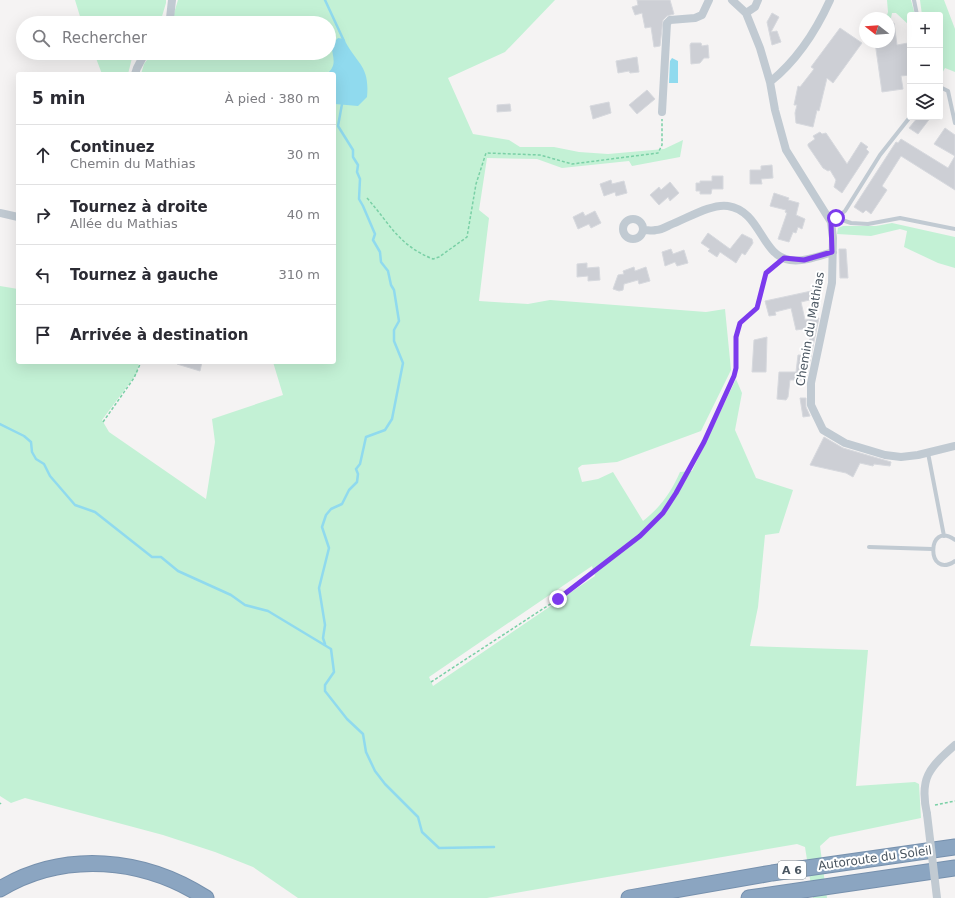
<!DOCTYPE html>
<html lang="fr">
<head>
<meta charset="utf-8">
<style>
	body { margin:0; font-family:"DejaVu Sans",sans-serif; background:#f2f2f3; color:#2b2b33 }
	.controls { position:absolute; right:12px; top:12px; display:grid; overflow:hidden; border-radius:4px; box-shadow:0 4px 16px #0002 }
	.controls button { width:36px; height:36px; display:grid; place-items:center; padding:0; border:0; border-bottom:1px solid #e1e1e2; background:#fff; color:#2b2b33; font:20px sans-serif }
	.compass { position:absolute; left:859px; top:12px; width:36px; height:36px; border-radius:50%; background:#fff; box-shadow:0 4px 16px #0002; rotate:287deg }
	.stop { position:absolute; width:12px; height:12px; margin:-9px; border:3px solid #7c3aed; border-radius:50%; background:#fff }
	.stop.end { background:#7c3aed; border-color:#fff; box-shadow:0 1px 4px #0008 }
	.list { margin:0; padding:0; list-style:none }
	h2 { display:flex; justify-content:space-between; align-items:center; height:52px; margin:0; padding:0 16px; font-size:17px }
	h2 small { font-size:13px; font-weight:400; color:#7c7c81 }
	.list li { display:grid; grid-template-columns:26px 1fr auto; gap:12px; align-items:center; box-sizing:border-box; height:60px; padding:0 16px; border-top:1px solid #e1e1e2 }
	.list b { display:block; font-size:15px; white-space:nowrap }
	.list p { margin:0; font-size:13px; white-space:nowrap; color:#7c7c81 }
	.list em { font-size:13px; font-style:normal; color:#7c7c81 }
	.icon { flex:none; width:22px; height:22px; fill:none; stroke:currentColor; stroke-width:2; stroke-linecap:round; stroke-linejoin:round }
	.map { position:relative; flex:none; width:955px; height:898px; overflow:hidden }
	.search { position:absolute; background:#fff; box-shadow:0 4px 16px #0002; left:16px; top:16px; width:320px; height:44px; display:flex; align-items:center; gap:10px; box-sizing:border-box; padding:0 14px; border-radius:22px; color:#7c7c81; font-size:15px }
	.panel { position:absolute; background:#fff; box-shadow:0 4px 16px #0002; left:16px; top:72px; width:320px; height:292px; border-radius:4px }
	.map>svg:first-child { display:block }
	.green { fill:#c3f1d5; fill-rule:evenodd }
	.water { fill:#90daee }
	.lines { fill:none; stroke-linecap:round; stroke-linejoin:round }
	.stream { stroke:#90daee; stroke-width:2.5 }
	.building { fill:#cdcfd5; stroke:#d7d9de }
	.motorway-casing { stroke:#7690ad; stroke-width:17 }
	.path { stroke:#7ad0a6; stroke-width:1.5; stroke-dasharray:3 2; stroke-linecap:butt }
	.service { stroke:#c1cad2; stroke-width:4 }
	.minor { stroke:#c1cad2; stroke-width:8 }
	.motorway { stroke:#8ba5c1; stroke-width:15 }
	.minor-bridge { stroke:#c1cad2; stroke-width:8 }
	.route { stroke:#7c3aed; stroke-width:5 }
	.labels { text-anchor:middle; stroke-width:4; stroke-linejoin:round; paint-order:stroke }
	.shield { fill:#fff; stroke:#808990; stroke-width:1 }
	.shield-label { font-size:11px; font-weight:bold; fill:#4a5661 }
	.street-label { font-size:12px; fill:#4a5661; stroke:#fff }
</style>
</head>
<body>
<div class="map">
<svg width="955" height="898" viewBox="0 0 955 898">
	<rect width="100%" height="100%" fill="#f5f3f3"/>
	<!-- green -->
	<path class="green" d="M75,0H166V3L160,23H82Z
		M178,0H555L505,52L448,78L473,134L509,140L520,147H554L579,152L608,154L664,149L683,140L680,157L632,166L629,161L562,168L537,159L487,158L479,210L489,218L479,301L528,304L550,300L706,312L725,309L731,370L701,431L617,462L582,465L578,468L582,482L598,479L613,472L643,521C661,507 671,492 680,472L692,471L736,379L742,393L735,430L756,478L793,490L779,533L765,535L758,607L750,646L868,650L856,786L915,782L919,784L921,818L830,837L820,846L827,898H813L805,847L797,844L487,898H298L253,867L215,852L163,835L25,798L11,803L0,796V286L18,289V362H139L137,373L102,420L109,432L206,499L215,442L212,419L283,395L273,362H334V74H141L144,64L152,53H329V23H171ZM592,566L595,576L433,686L429,677Z
		M887,0H911L915,15H910V26L896,13H892L891,18H886L888,12Z
		M920,0H944L955,29V72L945,68L940,77V15H922Z
		M94,53H136L132,58L128,74H102Z
		M892,223L955,237V268L938,263L904,247L907,231L900,229L871,236L837,234L838,228L843,226H876Z"/>
	<!-- water -->
	<path class="water" d="M338,38L344,39C357,65 370,65 367,97L358,106L335,104L334,74H329V72C338,63 331,55 332,44Z
		M672,58L678,61V83H669L670,61Z"/>
	<g class="lines">
		<!-- stream -->
		<path class="stream" d="M325,0L344,41
			M0,424L24,436L31,442L32,452L36,459L44,464L50,476L75,505L95,512L152,557H161L178,571L231,595L245,605L268,611L331,649L334,672L325,685V691L347,719L363,734L366,752L375,771L385,784L418,817L422,832L439,848L494,847
			M325,644L323,638L325,625L319,588L329,548L322,527L326,515L331,509L342,504L349,490L357,482L358,474L356,469L360,464L366,437L385,430L392,419L403,363L394,341V330L399,321L394,290L391,285L388,271L381,262L380,252L373,240L375,234L363,206L359,199L360,179L357,172L358,165L353,157V150L338,126L342,104"/>
	</g>
	<!-- building -->
	<path class="building" d="M637,0H670L674,14L667,16L663,20L660,46L654,47L651,27L645,28L642,13L635,15L632,7L638,5Z
		M772,13L779,17L771,32L777,31L781,42L772,45L767,22Z
		M889,23H894L897,45L908,43L910,75L901,76L903,89L882,92L875,42H889Z
		M840,28L862,43L833,83L827,78L819,111L817,110L813,127L796,123L795,113L797,105H794L798,86L800,87L814,69L811,67Z
		M691,43H701L702,46L708,45L709,58H704L700,63L691,64L690,45Z
		M637,57L639,72L630,73L629,71L618,73L616,61Z
		M647,90L655,99L637,114L629,105Z
		M609,102L611,113L593,119L590,106Z
		M510,104L511,111L497,112V105Z
		M918,117H931L918,134L909,128Z
		M945,128L955,135V190L901,156L882,186L887,190L871,214L866,210L863,213L854,207L896,142L898,143L901,139L948,168L955,156L934,144Z
		M820,132L822,134L826,133L847,164L861,142L868,147L866,149L869,152L842,193L834,187L836,180L830,170L828,171L823,168L808,146V144L815,139L813,136Z
		M772,165L773,178L761,179L762,184H750V170H761V166Z
		M712,176H723V189H712L711,194H700V191H696V183H700V181H712Z
		M611,180L612,184L624,181L627,193L616,196L615,192L604,196L600,184Z
		M670,182L679,193L670,201L668,197L659,205L650,195L659,187L661,190Z
		M774,193L789,198L788,200L799,203L796,215L805,219L802,229L798,227L796,233L793,232L789,242L778,239L787,213L785,212L786,210L770,206Z
		M595,211L601,223L591,228L589,224L578,229L573,217L583,212L585,216Z
		M708,233L730,249L742,234L752,239L753,243L745,255L742,253L736,263L720,252L717,257L708,251L710,249L701,243Z
		M671,249L673,254L684,250L688,263L677,266L675,262L665,266L662,252Z
		M839,249H846L848,278H840Z
		M587,263V268L599,267L600,280L588,281V276L577,277V264Z
		M634,267L635,271L646,267L650,281L639,284L638,280L624,284L623,290L619,291L613,289L618,275L624,274L623,271Z
		M816,290L818,298L801,302L805,320L819,318L806,380H790L788,397L786,400L777,399L779,372H796L798,355H807L811,331L804,332L803,329L796,330L791,308L775,312L776,315L769,316L765,301Z
		M767,337L766,372H752L754,340Z
		M177,362H202L200,371L177,364Z
		M800,398H806V407L810,416L803,417Z
		M824,437L843,448L891,462L890,466L874,464L873,466L860,463L853,477L846,473L810,465Z"/>
	<g class="lines">
		<!-- motorway casing -->
		<g class="motorway-casing">
			<path id="motorway" d="M0,889C65,850 144,858 206,898
				M629,898L772,873L955,847
				M749,898L955,868"/>
		</g>
		<!-- path -->
		<path class="path" d="M367,198C391,225 398,245 433,259L439,257L467,237L476,184L486,153L540,155L572,164L658,153L662,145V119
			M103,422L134,378L141,362
			M431,682L558,599L640,536L663,513L676,493L704,442L734,376L736,368V337L740,323L757,308L766,273L778,264
			M0,803L1,804
			M935,805L955,801"/>
		<!-- service -->
		<path class="service" d="M914,0L917,15
			M940,87L948,91L955,123
			M836,218L851,223L868,224L900,218L955,229
			M831,222L845,211L880,155L910,117
			M928,453L944,536
			M955,540C926,519 926,581 955,561
			M869,547L932,549"/>
		<!-- minor -->
		<path class="minor" d="M732,0L746,13L760,48L770,82L775,110L786,150L831,222L833,238L832,283L811,383V405L823,430L845,443L885,455L901,457L918,455L955,446
			M746,13L755,7L758,0
			M167,23L170,18L172,0
			M135,74L137,68L145,53
			M770,82C796,61 816,31 830,0
			M662,112L667,23L670,20L695,18L702,15L709,0
			M0,213L18,217
			M623 229a10 10 0 1 1 20 0a10 10 0 1 1-20 0Z
			M644,230C648,230 652,231 656,230C661,230 666,227 670,225C686,219 712,203 728,206C761,211 761,256 790,260C804,262 819,256 833,252
			M927,814C919,778 929,768 955,745"/>
		<!-- motorway -->
		<use href="#motorway" class="motorway"/>
		<!-- minor-bridge -->
		<path class="minor-bridge" d="M927,814L937,898"/>
	</g>
	<g class="lines">
		<!-- route -->
		<path class="route" d="M558,599L640,536L663,513L676,493L704,442L734,376L736,368V337L740,323L757,308L766,273L784,258L804,260L832,252L831,222L836,218"/>
	</g>
	<g class="labels">
		<!-- shield labels -->
		<rect class="shield" x="778" y="861" width="28" height="18" rx="3"/>
		<g class="shield-label">
			<text x="792" y="874">A 6</text>
		</g>
		<!-- street labels -->
		<g class="street-label">
			<text transform="translate(810 329) rotate(-80)" y="4">Chemin du Mathias</text>
			<text transform="translate(875 858) rotate(-8)" y="4">Autoroute du Soleil</text>
		</g>
	</g>
</svg>
<div class="controls">
<button>+</button>
<button>−</button>
<button><svg class="icon" aria-label="layers" viewBox="0 0 24 24"><path d="M12 4l9 5-9 5-9-5zM3 14l9 5 9-5"/></svg></button>
</div>
<svg class="compass" viewBox="-18 -18 36 36"><path d="M0-13l5 13h-10z" fill="#e53935"/><path d="M0 13l5-13h-10z" fill="#7c7c81"/></svg>
<div class="stop" style="left:836px;top:218px"></div>
<div class="stop end" style="left:558px;top:599px"></div>
<div class="search"><svg class="icon" aria-label="search" viewBox="0 0 24 24"><circle cx="10" cy="10" r="6"/><path d="M15 15l6 6"/></svg>Rechercher</div>
<section class="panel">
<h2>5 min<small>À pied · 380 m</small></h2>
<ul class="list">
<li><svg class="icon" aria-label="ahead" viewBox="0 0 24 24"><path d="M12 20V5M6 11l6-6 6 6"/></svg><div><b>Continuez</b><p>Chemin du Mathias</p></div><em>30 m</em></li>
<li><svg class="icon" aria-label="right" viewBox="0 0 24 24"><path d="M7 20v-9h11M14 6l5 5-5 5"/></svg><div><b>Tournez à droite</b><p>Allée du Mathias</p></div><em>40 m</em></li>
<li><svg class="icon" aria-label="left" viewBox="0 0 24 24"><path d="M17 20v-9H6M10 6l-5 5 5 5"/></svg><div><b>Tournez à gauche</b></div><em>310 m</em></li>
<li><svg class="icon" aria-label="arrive" viewBox="0 0 24 24"><path d="M6 21V4h12l-3 4 3 4H6"/></svg><div><b>Arrivée à destination</b></div></li>
</ul>
</section>
</div>
</body>
</html>
